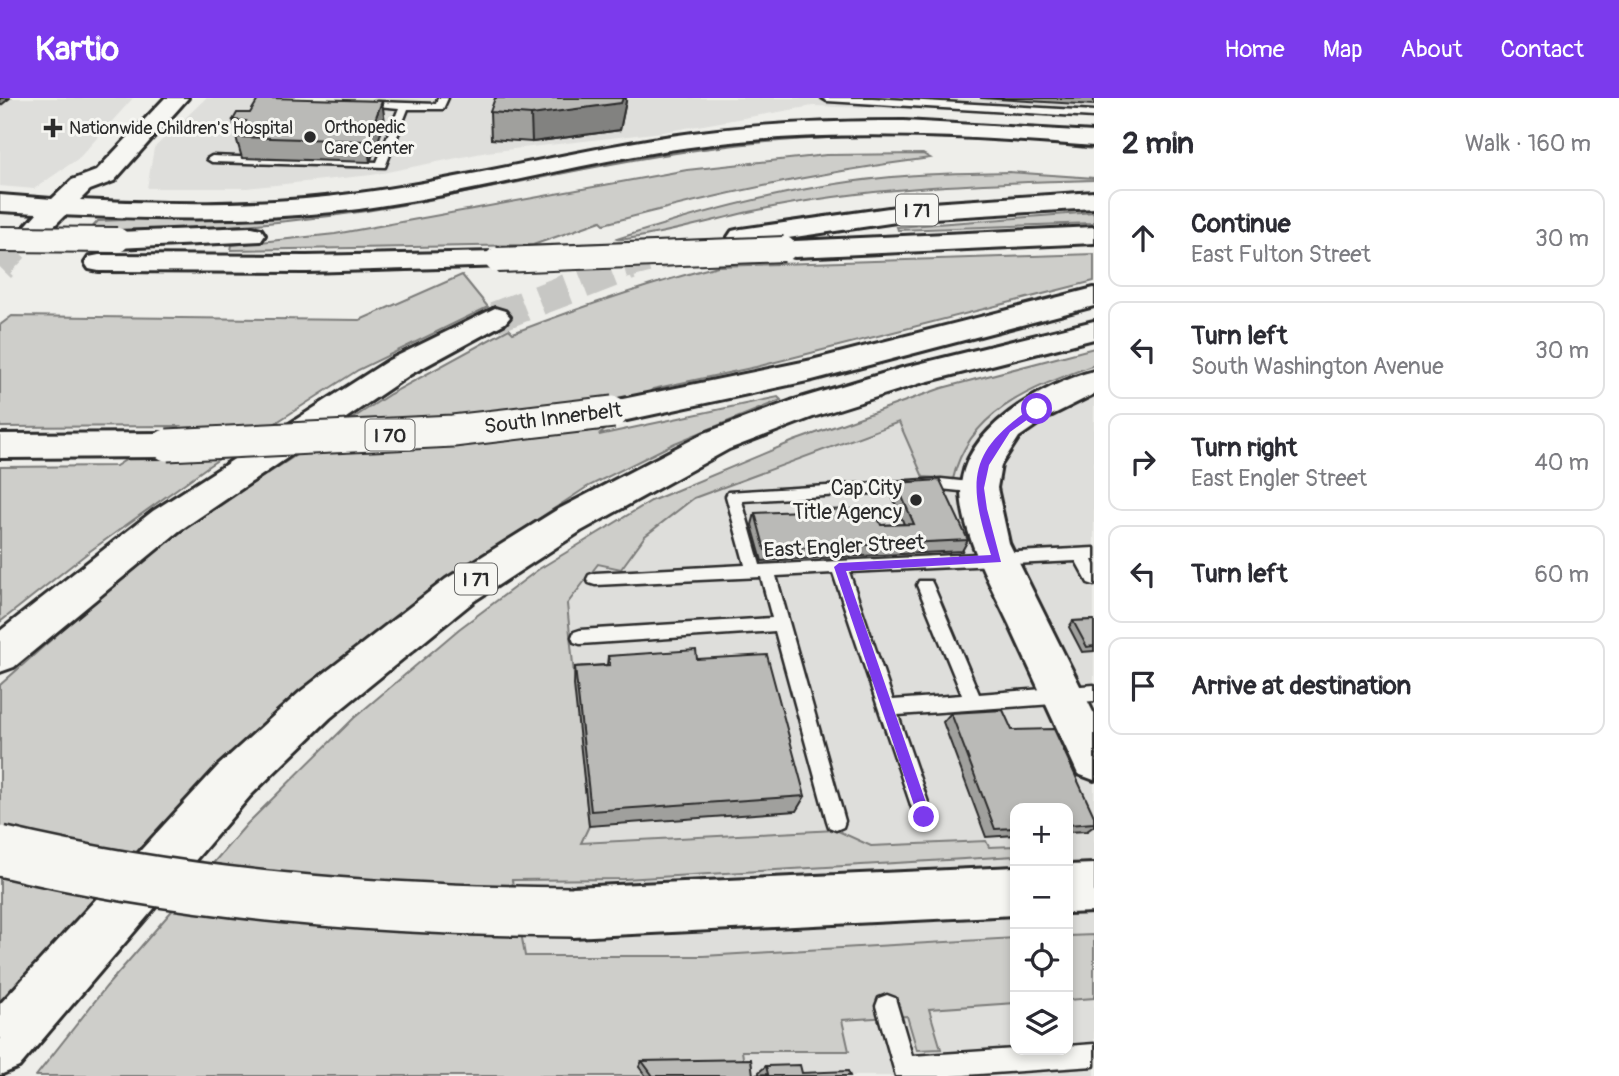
<!DOCTYPE html>
<html lang="en">
<head>
<meta charset="utf-8">
<style>
	body { margin:0; font-family:Pangolin,sans-serif; background:#f7f7f7; color:#2b2b33 }
	.controls { position:absolute; right:21px; bottom:21px; display:grid; overflow:hidden; border-radius:14px; box-shadow:0 4px 10px #0003 }
	.controls button { width:63px; height:63px; display:grid; place-items:center; padding:0; border:0; border-bottom:2px solid #e1e1e2; background:#fff; color:#2b2b33; font:35px sans-serif }
	.stop { position:absolute; width:21px; height:21px; margin:-16px; border:5px solid #7c3aed; border-radius:50%; background:#fff }
	.stop.end { background:#7c3aed; border-color:#fff; box-shadow:0 2px 7px #0008 }
	.list { margin:0; padding:0; list-style:none }
	h2 { display:flex; justify-content:space-between; align-items:center; height:91px; margin:0; padding:0 28px; font-size:30px }
	h2 small { font-size:23px; font-weight:400; color:#7c7c81 }
	.list li { display:grid; grid-template-columns:46px 1fr auto; gap:21px; align-items:center; box-sizing:border-box; height:98px; margin:0 14px 14px; padding:0 14px; border:2px solid #e1e1e2; border-radius:14px }
	.list b { display:block; font-size:26px; white-space:nowrap }
	.list p { margin:0; font-size:23px; white-space:nowrap; color:#7c7c81 }
	.list em { font-size:23px; font-style:normal; color:#7c7c81 }
	.icon { flex:none; width:38px; height:38px; fill:none; stroke:currentColor; stroke-width:2; stroke-linecap:round; stroke-linejoin:round }
	.map { position:relative; flex:none; width:1094px; height:978px; overflow:hidden }
	header { display:flex; align-items:center; gap:42px; box-sizing:border-box; height:98px; padding:0 35px; background:#7c3aed; color:#fff }
	header strong { font-size:33px }
	nav { display:flex; gap:38px; margin-inline-start:auto; font-size:24px }
	main { display:flex }
	aside { flex:1; background:#fff }
	.map>svg:first-child { display:block }
	.built { fill:#dededb; fill-rule:evenodd }
	.green { fill:#cececa; stroke:#7c7c7a; stroke-width:2 }
	.lines { fill:none; stroke-linecap:round; stroke-linejoin:round }
	.secondary-tunnel-far1 { stroke:#c7c7c4; stroke-width:24; stroke-dasharray:24 12; stroke-linecap:butt }
	.secondary-tunnel { stroke:#c7c7c4; stroke-width:31; stroke-dasharray:31 16; stroke-linecap:butt }
	.highway-tunnel-far1 { stroke:#c7c7c4; stroke-width:24; stroke-dasharray:24 12; stroke-linecap:butt }
	.highway-tunnel { stroke:#c7c7c4; stroke-width:31; stroke-dasharray:31 16; stroke-linecap:butt }
	.lane-casing { stroke:#2b2b2b; stroke-width:5 }
	.secondary-casing { stroke:#2b2b2b; stroke-width:6 }
	.highway-casing { stroke:#2b2b2b; stroke-width:6 }
	.lane { fill:#f6f6f2; fill-rule:evenodd }
	.secondary { fill:#f6f6f2; fill-rule:evenodd }
	.highway { fill:#f6f6f2; fill-rule:evenodd }
	.highway-bridge-far2-casing { stroke:#2b2b2b; stroke-width:28; stroke-linecap:butt }
	.highway-bridge-far1-casing { stroke:#2b2b2b; stroke-width:35; stroke-linecap:butt }
	.highway-bridge-casing { stroke:#2b2b2b; stroke-width:54; stroke-linecap:butt }
	.highway-bridge-far2 { stroke:#f6f6f2; stroke-width:24 }
	.highway-bridge-far1 { stroke:#f6f6f2; stroke-width:31 }
	.highway-bridge { stroke:#f6f6f2; stroke-width:49 }
	.wall { fill:#a0a09d; stroke:#2b2b2b; stroke-width:2 }
	.shaded-wall { fill:#828280; stroke:#2b2b2b; stroke-width:2 }
	.building { fill:#babab7; stroke:#2b2b2b; stroke-width:2 }
	.route { fill:#7c3aed }
	.poi-dot { fill:#2b2b2b; stroke:#f6f6f2; stroke-width:2.5 }
	.labels { text-anchor:middle; stroke-width:6; stroke-linejoin:round; paint-order:stroke }
	.far-poi-label { font-size:18px; fill:#2b2b2b; stroke:#f6f6f2; text-anchor:start }
	.shield { fill:#f6f6f2; stroke:#686867; stroke-width:2 }
	.shield-label { font-size:19px; font-weight:bold; fill:#2b2b2b }
	.street-label { font-size:21px; fill:#2b2b2b; stroke:#f6f6f2 }
	.poi-label { font-size:21px; fill:#2b2b2b; stroke:#f6f6f2; text-anchor:end }
</style>
</head>
<body>
<header>
<strong>Kartio</strong>
<nav><a>Home</a><a>Map</a><a>About</a><a>Contact</a></nav>
</header>
<main>
<div class="map">
<svg width="1094" height="978" viewBox="0 0 1094 978">
	<rect width="100%" height="100%" fill="#eeeeea"/>
	<filter id="ink" filterUnits="userSpaceOnUse"><feTurbulence type="fractalNoise" baseFrequency=".0143" numOctaves="2"/><feDisplacementMap in="SourceGraphic" scale="14" xChannelSelector="R" yChannelSelector="G"/><feConvolveMatrix kernelMatrix="1 2 1 2 8 2 1 2 1" color-interpolation-filters="sRGB"/></filter>
	<g filter="url(#ink)">
		<!-- built -->
		<path class="built" d="M0,0H133L79,60L34,91L0,88Z
			M206,0H1094V18L813,8L663,34L487,54L372,77L246,90H147L154,50Z
			M1094,283V978H609L524,858L512,782L567,506L598,466L752,360L837,326L994,307L1076,291ZM1015,710H1068V952H1015Z"/>
		<!-- green -->
		<path class="green" d="M905,35L1094,47V51C986,37 876,35 767,44C647,54 527,84 408,106C302,125 195,133 88,134L98,123L124,122L129,118L444,97L660,54L725,44Z
			M923,56L930,60C819,74 712,97 604,126L601,123L533,147L231,152L232,147L335,136L687,72L826,57Z
			M1009,74L1094,80V82C982,85 867,89 758,112C736,116 630,145 617,141C703,113 792,89 882,80C924,75 967,75 1009,74Z
			M1094,114V125L898,132L897,129Z
			M1094,156V183L756,269L653,291L599,337L778,299L781,302L675,345L587,389L429,493L326,573L166,725L0,911V587L141,462L218,408L390,296L509,231L513,235C581,209 648,186 718,168Z
			M462,177L488,209L358,272L210,367L90,453L0,524V369L116,368L179,328L0,329V227L12,218L360,222Z
			M1094,250V267C1033,290 969,312 953,381L923,379L899,324L694,400L645,438L621,471L598,466L567,506L589,728L581,745L836,732L871,748L986,743L989,749L1015,748V758L624,781L512,782L525,858H703L1015,840V905L929,911L941,951L917,952L907,918L842,922L849,953H742L744,966L640,970L646,978H36L106,889L247,726L354,620L459,531L539,471L651,403L794,343L942,290Z
			M1094,837V900L1068,902V838Z"/>
		<g class="lines">
			<!-- secondary-tunnel-far1 -->
			<path class="secondary-tunnel-far1" d="M0,169L34,133"/>
			<!-- secondary-tunnel -->
			<path class="secondary-tunnel" d="M0,169L2,167"/>
			<!-- highway-tunnel-far1 -->
			<path class="highway-tunnel-far1" d="M624,169L671,157"/>
			<!-- highway-tunnel -->
			<path class="highway-tunnel" d="M495,219L630,167"/>
			<!-- lane casing -->
			<g class="lane-casing">
				<path id="lane" d="M438,0H448L443,11H408L385,69L212,64L207,61L212,58L377,64L399,10L377,8V4L436,6Z
					M822,0H872L1094,13V19L827,3Z
					M941,381L979,385L986,390L979,395L941,391L742,403L760,467L1094,450V462H1092L1094,467V487L1088,485L1076,463L849,474L893,602L962,597L917,487L919,483H931L933,487L979,596L1094,587V603L898,617L933,719L931,725L924,728L917,725L915,719L833,475L776,478L845,723L843,729L836,732L829,729L827,723L775,533L580,546L574,544L572,539L574,534L580,532L772,520L761,479L595,487L589,485L587,481L589,477L595,475L745,467L726,398L728,394Z
					M887,897L895,900L912,958L1015,951L1068,952V948L1094,946V968L950,978H896L876,908L879,900Z"/>
			</g>
			<!-- secondary casing -->
			<g class="secondary-casing">
				<path id="secondary" d="M165,0H188L114,83L90,92L43,139H25L21,133L37,115L0,113V97L52,101L72,82L96,73Z
					M1094,273V296L1048,319L1019,339L1001,367L997,390L1009,445L1094,616V682L1078,676C1055,626 1032,576 1009,526C990,485 961,435 961,390C963,331 1044,286 1094,273Z"/>
			</g>
			<!-- highway casing -->
			<g class="highway-casing">
				<path id="highway" d="M904,23L1094,34V48C967,38 840,31 713,46C594,60 478,95 359,111C258,124 158,121 57,117L48,114L44,109L48,104L57,101C158,106 258,109 359,95C464,81 567,54 671,38C749,26 826,23 904,23Z
					M1094,94V110L917,121L741,147L732,145L728,139L732,133L741,131L917,106Z
					M252,129L261,131L265,137L261,143L117,150L108,148L104,142L108,136L117,134Z
					M1094,129V145L795,159L785,157L781,151L785,145L795,143Z
					M497,154L507,156L511,162L507,168L307,174L99,173L89,171L85,165L89,159L99,157L307,158Z
					M1094,190V208L812,282L613,325L601,322L597,314L601,306L613,303L812,262Z
					M495,210L505,213L510,219L505,225L411,276L179,433L14,569L0,574V533L153,413L389,262Z
					M1094,223V241L921,285L813,319L729,351L581,433L474,503L330,620L250,698L19,969L0,977V906L218,668L300,594L446,481L555,413L705,335L791,303L902,270Z
					M167,335L179,339L184,347L179,355L167,359L0,360V336Z
					M1094,766V814L1068,815V767Z
					M1015,769V817L572,839L555,831L547,814L555,797L572,789Z"/>
			</g>
			<!-- lane -->
			<use href="#lane" class="lane"/>
			<!-- secondary -->
			<use href="#secondary" class="secondary"/>
			<!-- highway -->
			<use href="#highway" class="highway"/>
			<!-- highway-bridge-far2 casing -->
			<g class="highway-bridge-far2-casing">
				<path id="highway-bridge-far2" d="M0,141L117,142
					M497,162L784,151"/>
			</g>
			<!-- highway-bridge-far1 casing -->
			<g class="highway-bridge-far1-casing">
				<path id="highway-bridge-far1" d="M167,347L453,333L613,314"/>
			</g>
			<!-- highway-bridge casing -->
			<g class="highway-bridge-casing">
				<path id="highway-bridge" d="M0,753C189,798 378,812 572,814"/>
			</g>
			<!-- highway-bridge-far2 -->
			<use href="#highway-bridge-far2" class="highway-bridge-far2"/>
			<!-- highway-bridge-far1 -->
			<use href="#highway-bridge-far1" class="highway-bridge-far1"/>
			<!-- highway-bridge -->
			<use href="#highway-bridge" class="highway-bridge"/>
		</g>
		<!-- wall -->
		<path class="wall" d="M980,0H1094V7Z
			M626,3L620,32L532,44L491,41L490,14Z
			M233,22L385,24L370,64L242,60L236,39L237,37Z
			M896,385L968,442L962,453L762,463L752,427L755,415L881,427L904,426L891,396Z
			M1094,522V553L1082,554L1069,529L1073,523Z
			M608,558L697,561L805,698L796,713L589,728L574,587L575,569L607,567Z
			M951,615L1012,632L1094,718V728L1087,733L1068,734V710H1015V737L986,739L943,624Z
			M642,963L753,977H759V974L766,968L802,975L850,978H646L639,969Z"/>
		<!-- shaded-wall -->
		<path class="shaded-wall" d="M0,0H10L0,8Z
			M623,0H626V3L620,32L532,44L531,17Z
			M382,3L385,24L370,64L367,43Z"/>
		<!-- building -->
		<path class="building" d="M259,0H270L382,3L367,43L236,39L246,23L233,22L237,15H250Z
			M495,0H623L621,5L531,17L490,14Z
			M940,382L968,442L765,452L755,415L874,410L881,427L914,426L896,385Z
			M1094,522V548L1087,549L1073,523Z
			M696,552L697,561L767,557L805,698L591,713L575,569L610,567L608,558Z
			M1003,612L1012,632L1054,631L1094,718V725L1068,727V710H1015V730L995,731L951,615Z
			M751,961L753,977L768,976L766,968L800,967L802,975L848,973L850,978H653L642,963Z"/>
	</g>
	<!-- route -->
	<path class="route" d="M1033,309L1042,311L1010,334L989,367L984,390L987,411L1001,464L846,473L931,719L924,726L918,719L834,469L839,465L991,457C968,384 966,354 1033,309Z"/>
	<!-- markers -->
	<g class="poi-dot">
		<path d="M49.5 19.5h7v7h7v7h-7v7h-7v-7h-7v-7h7z"/>
		<circle cx="310" cy="39" r="7"/>
		<circle cx="916" cy="402" r="7"/>
	</g>
	<g class="labels">
		<!-- far-poi labels -->
		<g class="far-poi-label">
			<text x="324" y="35">Orthopedic<tspan x="324" dy="21">Care Center</tspan></text>
			<text x="69" y="36">Nationwide Children's Hospital</text>
		</g>
		<!-- shield labels -->
		<g class="shield">
			<rect x="896" y="96.5" width="42" height="31" rx="5"/>
			<rect x="365.5" y="321.5" width="49" height="31" rx="5"/>
			<rect x="455" y="465.5" width="42" height="31" rx="5"/>
		</g>
		<g class="shield-label">
			<text x="917" y="119">I 71</text>
			<text x="390" y="344">I 70</text>
			<text x="476" y="488">I 71</text>
		</g>
		<!-- street labels -->
		<g class="street-label">
			<text transform="translate(553 320) rotate(-7)" y="7">South Innerbelt</text>
			<text transform="translate(844 448) rotate(-3)" y="7">East Engler Street</text>
		</g>
		<!-- poi labels -->
		<g class="poi-label">
			<text x="902" y="397">Cap City<tspan x="902" dy="24">Title Agency</tspan></text>
		</g>
	</g>
</svg>
<div class="controls">
<button>+</button>
<button>−</button>
<button><svg class="icon" aria-label="locate" viewBox="0 0 24 24"><circle cx="12" cy="12" r="6"/><path d="M12 2v4M12 18v4M2 12h4M18 12h4"/></svg></button>
<button><svg class="icon" aria-label="layers" viewBox="0 0 24 24"><path d="M12 4l9 5-9 5-9-5zM3 14l9 5 9-5"/></svg></button>
</div>
<div class="stop" style="left:1037px;top:311px"></div>
<div class="stop end" style="left:924px;top:719px"></div>
</div>
<aside>
<h2>2 min<small>Walk · 160 m</small></h2>
<ul class="list">
<li><svg class="icon" aria-label="ahead" viewBox="0 0 24 24"><path d="M12 20V5M6 11l6-6 6 6"/></svg><div><b>Continue</b><p>East Fulton Street</p></div><em>30 m</em></li>
<li><svg class="icon" aria-label="left" viewBox="0 0 24 24"><path d="M17 20v-9H6M10 6l-5 5 5 5"/></svg><div><b>Turn left</b><p>South Washington Avenue</p></div><em>30 m</em></li>
<li><svg class="icon" aria-label="right" viewBox="0 0 24 24"><path d="M7 20v-9h11M14 6l5 5-5 5"/></svg><div><b>Turn right</b><p>East Engler Street</p></div><em>40 m</em></li>
<li><svg class="icon" aria-label="left" viewBox="0 0 24 24"><path d="M17 20v-9H6M10 6l-5 5 5 5"/></svg><div><b>Turn left</b></div><em>60 m</em></li>
<li><svg class="icon" aria-label="arrive" viewBox="0 0 24 24"><path d="M6 21V4h12l-3 4 3 4H6"/></svg><div><b>Arrive at destination</b></div></li>
</ul>
</aside>
</main>
</body>
</html>
